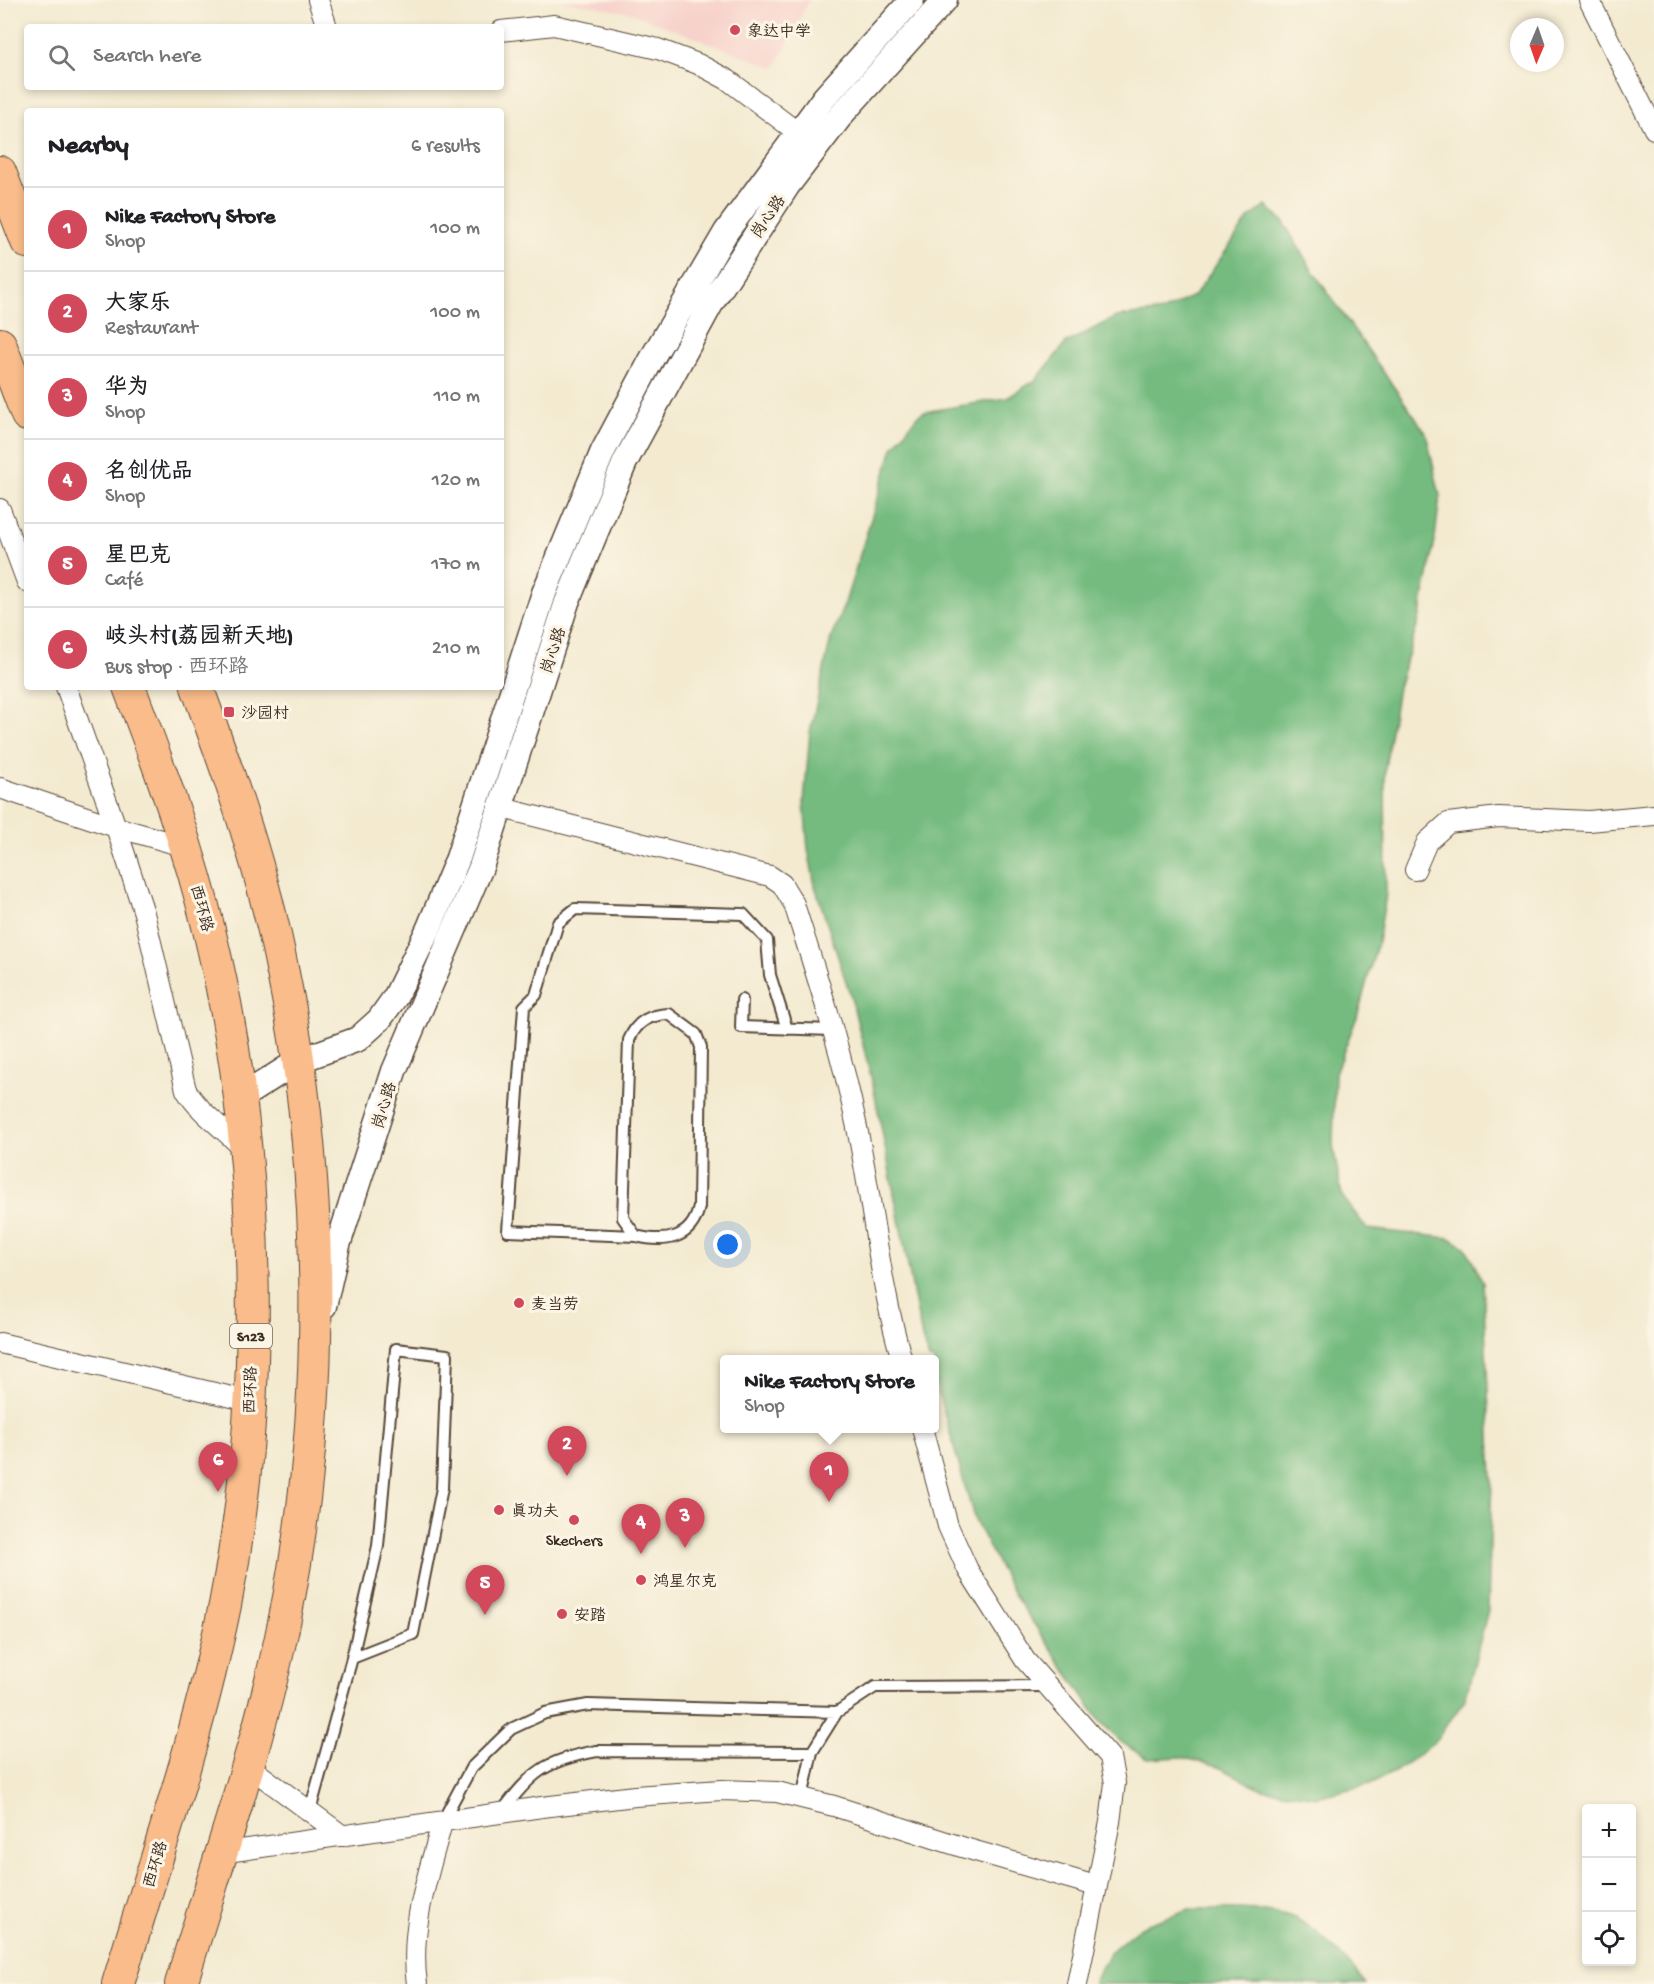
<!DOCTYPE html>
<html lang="en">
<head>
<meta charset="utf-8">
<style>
	body { margin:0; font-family:"Gochi Hand","LXGW WenKai TC",sans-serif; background:#f2f2f2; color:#202124 }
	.controls { position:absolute; right:18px; bottom:18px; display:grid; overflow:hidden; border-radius:6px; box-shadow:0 3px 9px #0003 }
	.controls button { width:54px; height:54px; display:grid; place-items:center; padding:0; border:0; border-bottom:2px solid #e0e0e0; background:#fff; color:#202124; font:30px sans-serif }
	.compass { position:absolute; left:1510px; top:18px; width:54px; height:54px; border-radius:50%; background:#fff; box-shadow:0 3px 9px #0003; rotate:182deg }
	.you { position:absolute; left:728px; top:1245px; width:21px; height:21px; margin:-15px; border:4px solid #fff; border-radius:50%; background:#1a73e8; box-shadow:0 0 0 9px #1a73e833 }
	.badge { display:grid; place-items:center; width:39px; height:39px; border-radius:50%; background:#d1495b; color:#fff; font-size:20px; font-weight:700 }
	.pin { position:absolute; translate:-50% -50px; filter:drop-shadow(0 2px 3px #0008) }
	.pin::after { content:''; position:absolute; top:32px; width:21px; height:18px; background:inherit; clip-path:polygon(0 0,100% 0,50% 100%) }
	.popup { position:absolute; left:720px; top:1355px; width:219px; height:78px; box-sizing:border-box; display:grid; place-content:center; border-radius:6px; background:#fff; filter:drop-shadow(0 2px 4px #0005); font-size:20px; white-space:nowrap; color:#757577 }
	.popup b { font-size:22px; color:#202124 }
	.popup::after { content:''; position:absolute; left:50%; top:100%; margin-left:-12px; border:12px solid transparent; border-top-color:#fff }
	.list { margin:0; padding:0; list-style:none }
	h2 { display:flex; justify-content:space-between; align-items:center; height:78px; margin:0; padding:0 24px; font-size:26px }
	h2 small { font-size:20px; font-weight:400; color:#757577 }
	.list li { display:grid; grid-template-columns:39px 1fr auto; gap:18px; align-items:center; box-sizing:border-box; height:84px; padding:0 24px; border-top:2px solid #e0e0e0 }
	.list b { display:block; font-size:22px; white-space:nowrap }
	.list p { margin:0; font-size:20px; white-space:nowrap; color:#757577 }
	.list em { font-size:20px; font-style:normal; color:#757577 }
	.icon { flex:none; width:33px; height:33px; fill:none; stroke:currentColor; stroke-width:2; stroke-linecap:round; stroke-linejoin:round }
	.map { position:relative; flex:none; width:1654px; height:1984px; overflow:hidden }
	.search { position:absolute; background:#fff; box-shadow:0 3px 9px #0003; left:24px; top:24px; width:480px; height:66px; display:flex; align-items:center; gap:15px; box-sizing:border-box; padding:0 21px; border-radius:6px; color:#757577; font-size:22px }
	.panel { position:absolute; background:#fff; box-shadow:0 3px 9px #0003; left:24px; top:108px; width:480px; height:582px; border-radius:6px }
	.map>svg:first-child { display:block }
	.built { fill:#f7d0ca }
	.forest { fill:#74bb7f; stroke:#58724e; stroke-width:1.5 }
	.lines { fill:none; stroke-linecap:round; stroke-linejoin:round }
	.service-casing { stroke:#574739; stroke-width:14 }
	.minor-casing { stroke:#574739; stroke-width:22 }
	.tertiary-casing { stroke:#574739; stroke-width:27 }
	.primary-casing { stroke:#574739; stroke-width:34 }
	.service { stroke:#fff; stroke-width:10 }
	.minor { stroke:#fff; stroke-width:20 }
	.tertiary { stroke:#fff; stroke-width:24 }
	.primary { stroke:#f9bc8a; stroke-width:32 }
	.poi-dot { fill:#d1495b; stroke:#fcf5e5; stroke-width:2 }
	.labels { text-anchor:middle; stroke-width:6; stroke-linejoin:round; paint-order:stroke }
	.shield { fill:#fcf5e5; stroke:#75675a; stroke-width:1.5 }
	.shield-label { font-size:15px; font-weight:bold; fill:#3b2a1e }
	.poi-label { font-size:16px; fill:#3b2a1e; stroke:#fcf5e5; text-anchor:start }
	.street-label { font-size:16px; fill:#3b2a1e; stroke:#fcf5e5 }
</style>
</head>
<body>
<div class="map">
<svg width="1654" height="1984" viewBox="0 0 1654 1984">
	<rect width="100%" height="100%" fill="#fcf5e5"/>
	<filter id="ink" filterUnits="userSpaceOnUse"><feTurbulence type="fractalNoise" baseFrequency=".0167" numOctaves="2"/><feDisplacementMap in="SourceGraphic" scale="12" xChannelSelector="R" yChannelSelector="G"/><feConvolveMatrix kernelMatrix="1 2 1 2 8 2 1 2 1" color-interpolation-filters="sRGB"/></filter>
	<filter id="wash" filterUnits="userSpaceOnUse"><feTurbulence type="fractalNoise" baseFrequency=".008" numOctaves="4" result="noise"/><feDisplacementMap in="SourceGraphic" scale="24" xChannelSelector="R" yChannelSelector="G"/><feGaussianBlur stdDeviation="1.35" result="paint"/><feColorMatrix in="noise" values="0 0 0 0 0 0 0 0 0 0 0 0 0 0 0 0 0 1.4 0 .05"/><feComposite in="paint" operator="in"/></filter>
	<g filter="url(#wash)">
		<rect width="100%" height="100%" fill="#f3ead0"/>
		<!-- built -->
		<path class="built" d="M559,0H809L775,68L631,13Z"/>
		<!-- forest -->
		<path class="forest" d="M1266,206L1283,221L1310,267L1426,433L1440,496L1434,546L1419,620L1398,687L1385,768L1386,895L1378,941L1357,1017L1335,1073L1333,1145L1342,1196L1367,1229L1450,1238L1466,1248L1483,1282L1492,1478L1488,1610L1465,1700L1433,1744L1396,1771L1370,1784L1317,1797L1262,1789L1215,1765L1180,1757L1147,1759L1121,1742L1100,1721L1015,1596L975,1521L934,1378V1360L929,1359L922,1338L873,1085L851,997L815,886L808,849L804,802L810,732L831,638L845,603L893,448L917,416L924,412L1007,398L1036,380L1066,343L1116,317L1164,311L1195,295L1249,218Z
			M1189,1909C1220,1909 1255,1907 1286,1915C1313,1922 1349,1963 1366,1984H1093L1109,1953L1140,1927Z"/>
	</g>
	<g filter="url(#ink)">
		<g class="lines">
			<!-- service casing -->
			<g class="service-casing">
				<path id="service" d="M742,1000L741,1027L833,1030
					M669,1014L696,1034L701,1047L699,1207C692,1240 664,1243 636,1236L623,1218L629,1040C637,1021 649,1015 669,1014Z
					M636,1236L508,1231L524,1007L536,995L558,923L575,909L743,914L767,940L770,975L787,1029
					M802,1798L812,1752L837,1712L875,1687L1048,1686
					M310,1811L352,1658L378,1546L396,1349L447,1355L442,1488L413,1634L352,1658
					M501,1813C531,1772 546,1760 597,1751L812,1752
					M442,1822L471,1768L511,1729L545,1713L588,1705L837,1712"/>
			</g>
			<!-- minor casing -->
			<g class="minor-casing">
				<path id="minor" d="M318,0L327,27
					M1589,0L1654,129
					M501,31L554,25L658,49L698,64L728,80L797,132
					M0,509L27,582
					M66,687L116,827L144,913L186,1090C201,1115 226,1129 245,1151
					M0,788L116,827L186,847
					M502,808L770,876L782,884L794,904C817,977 841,1049 856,1123C873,1202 879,1282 902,1360
					M1415,870L1427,842L1448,823L1499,817L1589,821L1654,815
					M0,1343L249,1401
					M922,1428L948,1526L968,1570L1025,1660L1110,1757L1115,1783L1110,1822L1077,1984
					M247,1765L343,1836
					M220,1853L542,1807L635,1796L721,1790L777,1792L834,1806L965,1848L1096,1886
					M417,1984C409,1928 428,1876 442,1823"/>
			</g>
			<!-- tertiary casing -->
			<g class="tertiary-casing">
				<path id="tertiary" d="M240,1098L298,1061L358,1039L379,1020L396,996L428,930L458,858L544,593L603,451L655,353L726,232L824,98L912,0
					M324,1306L338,1245L394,1071L481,867L567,602L625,462L712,302L788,185L843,113L945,0"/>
			</g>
			<!-- primary casing -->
			<g class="primary-casing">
				<path id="primary" d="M0,172L27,242
					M0,344L27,415
					M118,1984C156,1859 199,1733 225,1605C267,1395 261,1142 210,934C190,850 160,768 129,687
					M181,1984C217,1863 260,1742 285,1618C327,1410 325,1175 282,968C263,871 231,779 197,687"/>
			</g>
			<!-- service -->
			<use href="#service" class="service"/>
			<!-- minor -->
			<use href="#minor" class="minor"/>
			<!-- tertiary -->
			<use href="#tertiary" class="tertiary"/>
			<!-- primary -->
			<use href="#primary" class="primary"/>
		</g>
	</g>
	<!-- markers -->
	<g class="poi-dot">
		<circle cx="735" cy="30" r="6"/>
		<rect x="223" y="706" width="12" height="12" rx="3"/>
		<circle cx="519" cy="1303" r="6"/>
		<circle cx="499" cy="1510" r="6"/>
		<circle cx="574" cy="1520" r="6"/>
		<circle cx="641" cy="1580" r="6"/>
		<circle cx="562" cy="1614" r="6"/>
	</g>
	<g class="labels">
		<!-- shield labels -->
		<rect class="shield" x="230" y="1324" width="42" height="24" rx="4.5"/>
		<g class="shield-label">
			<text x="251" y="1341">S123</text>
		</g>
		<!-- poi labels -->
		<g class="poi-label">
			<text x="747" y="36">象达中学</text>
			<text x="241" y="718">沙园村</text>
			<text x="531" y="1309">麦当劳</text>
			<text x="511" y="1516">真功夫</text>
			<text x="574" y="1545" text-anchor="middle">Skechers</text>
			<text x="653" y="1586">鸿星尔克</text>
			<text x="574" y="1620">安踏</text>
		</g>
		<!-- street labels -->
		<g class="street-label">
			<text transform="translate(767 216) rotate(-56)" y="6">岗心路</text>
			<text transform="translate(552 650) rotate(-72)" y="6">岗心路</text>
			<text transform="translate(203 908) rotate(75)" y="6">西环路</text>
			<text transform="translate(383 1105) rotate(-73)" y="6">岗心路</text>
			<text transform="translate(249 1390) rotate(-88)" y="6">西环路</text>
			<text transform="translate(154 1864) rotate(-73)" y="6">西环路</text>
		</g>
	</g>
</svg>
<div class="controls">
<button>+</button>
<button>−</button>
<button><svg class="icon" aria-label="locate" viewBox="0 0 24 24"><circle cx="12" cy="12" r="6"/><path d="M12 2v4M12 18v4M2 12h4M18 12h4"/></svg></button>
</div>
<svg class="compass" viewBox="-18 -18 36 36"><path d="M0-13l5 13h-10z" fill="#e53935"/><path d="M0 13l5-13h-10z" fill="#757577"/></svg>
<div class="you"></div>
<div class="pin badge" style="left:829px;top:1502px">1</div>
<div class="popup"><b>Nike Factory Store</b>Shop</div>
<div class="pin badge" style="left:567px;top:1476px">2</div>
<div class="pin badge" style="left:685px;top:1548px">3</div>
<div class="pin badge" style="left:641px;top:1554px">4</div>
<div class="pin badge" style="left:485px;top:1615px">5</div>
<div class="pin badge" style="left:218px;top:1492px">6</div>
<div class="search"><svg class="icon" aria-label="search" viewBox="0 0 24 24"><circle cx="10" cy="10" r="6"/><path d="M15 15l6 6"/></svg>Search here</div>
<section class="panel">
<h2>Nearby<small>6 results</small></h2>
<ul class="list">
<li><span class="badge">1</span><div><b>Nike Factory Store</b><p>Shop</p></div><em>100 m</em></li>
<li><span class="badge">2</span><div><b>大家乐</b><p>Restaurant</p></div><em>100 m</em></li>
<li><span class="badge">3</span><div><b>华为</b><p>Shop</p></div><em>110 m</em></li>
<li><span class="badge">4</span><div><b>名创优品</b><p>Shop</p></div><em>120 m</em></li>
<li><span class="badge">5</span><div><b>星巴克</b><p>Café</p></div><em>170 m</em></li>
<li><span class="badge">6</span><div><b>岐头村(荔园新天地)</b><p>Bus stop · 西环路</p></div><em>210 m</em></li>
</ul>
</section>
</div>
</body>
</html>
